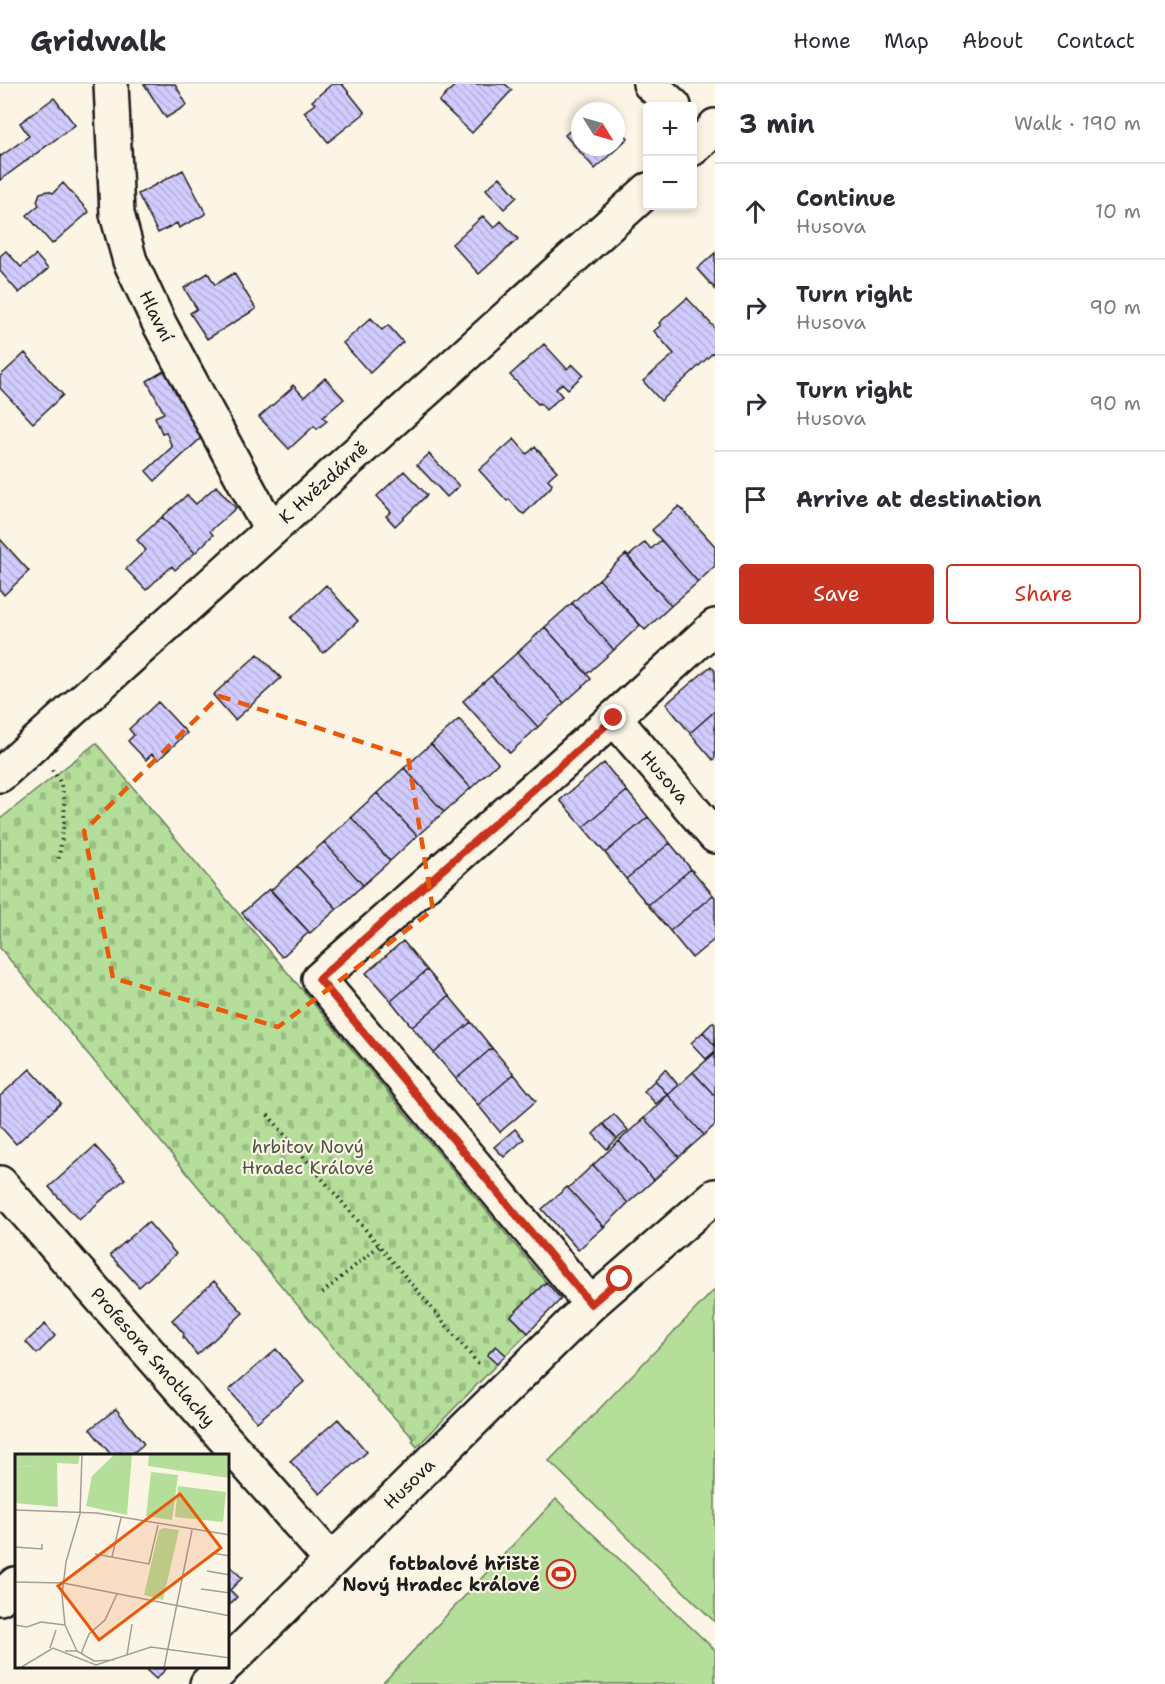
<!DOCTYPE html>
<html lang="en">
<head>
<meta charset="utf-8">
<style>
	body { margin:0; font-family:"Shantell Sans",sans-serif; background:#f7f7f7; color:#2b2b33 }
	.controls { position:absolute; right:18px; top:18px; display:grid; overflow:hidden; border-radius:6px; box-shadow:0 3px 9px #0003 }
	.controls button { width:54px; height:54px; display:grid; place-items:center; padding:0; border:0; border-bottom:2px solid #e1e1e2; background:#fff; color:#2b2b33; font:30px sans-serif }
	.compass { position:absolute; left:571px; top:18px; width:54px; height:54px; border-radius:50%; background:#fff; box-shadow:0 3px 9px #0003; rotate:127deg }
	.stop { position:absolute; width:18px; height:18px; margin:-14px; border:4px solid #c8321e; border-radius:50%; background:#fff }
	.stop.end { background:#c8321e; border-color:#fff; box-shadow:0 2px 6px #0008 }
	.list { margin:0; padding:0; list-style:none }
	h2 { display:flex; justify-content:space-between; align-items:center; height:78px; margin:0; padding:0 24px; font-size:26px }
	h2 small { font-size:20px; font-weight:400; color:#7c7c81 }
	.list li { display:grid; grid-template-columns:39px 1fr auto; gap:18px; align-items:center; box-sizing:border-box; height:96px; padding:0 24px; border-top:2px solid #e1e1e2 }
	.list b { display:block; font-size:22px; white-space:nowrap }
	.list p { margin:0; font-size:20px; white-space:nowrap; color:#7c7c81 }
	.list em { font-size:20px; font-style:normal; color:#7c7c81 }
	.actions { display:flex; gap:12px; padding:18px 24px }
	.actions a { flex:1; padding:14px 0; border:2px solid #c8321e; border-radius:6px; text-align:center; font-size:21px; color:#c8321e }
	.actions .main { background:#c8321e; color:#fff }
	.icon { flex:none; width:33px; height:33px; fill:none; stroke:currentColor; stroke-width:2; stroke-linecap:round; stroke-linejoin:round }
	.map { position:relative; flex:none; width:715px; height:1600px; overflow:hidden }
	header { display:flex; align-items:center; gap:36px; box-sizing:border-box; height:84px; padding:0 30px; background:#fff; border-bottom:2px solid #e1e1e2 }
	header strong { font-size:28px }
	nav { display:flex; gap:33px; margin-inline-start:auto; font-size:21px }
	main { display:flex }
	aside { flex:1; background:#fff }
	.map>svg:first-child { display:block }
	.cemetery { fill:url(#cemetery-stones); stroke:#687d5b; stroke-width:1.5 }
	.pitch { fill:#b4de9a; stroke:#687d5b; stroke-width:1.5 }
	.building { fill:url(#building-back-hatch); stroke:#1c1c1c; stroke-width:1.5 }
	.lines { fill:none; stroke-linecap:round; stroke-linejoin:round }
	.street-casing { stroke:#1c1c1c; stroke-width:38 }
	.path { stroke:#1c1c1c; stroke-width:4; stroke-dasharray:1.5 4.5; stroke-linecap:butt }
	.street { stroke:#fcf5e5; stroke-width:33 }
	.route { stroke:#c8321e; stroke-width:8 }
	.marked { fill:none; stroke:#e8590c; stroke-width:4.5; stroke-dasharray:12 8; stroke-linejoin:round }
	.labels { text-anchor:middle; stroke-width:4.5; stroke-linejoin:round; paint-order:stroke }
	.street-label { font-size:18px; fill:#1c1c1c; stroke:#fcf5e5 }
	.park-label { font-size:18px; fill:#4a5642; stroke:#fcf5e5 }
	.poi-label { font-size:18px; font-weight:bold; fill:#1c1c1c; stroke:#fcf5e5; text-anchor:end }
	.inset-road { fill:none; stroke:#a29e95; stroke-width:1.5 }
	.view { fill:#e8590c; fill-opacity:0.15; stroke:#e8590c; stroke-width:3 }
	.inset-edge { fill:none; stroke:#1c1c1c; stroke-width:3 }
</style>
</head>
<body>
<header>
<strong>Gridwalk</strong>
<nav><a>Home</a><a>Map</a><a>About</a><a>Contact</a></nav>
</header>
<main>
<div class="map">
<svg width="715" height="1600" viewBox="0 0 715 1600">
	<defs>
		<pattern id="cemetery-stones" width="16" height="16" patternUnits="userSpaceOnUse" patternTransform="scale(1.5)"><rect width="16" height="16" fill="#b4de9a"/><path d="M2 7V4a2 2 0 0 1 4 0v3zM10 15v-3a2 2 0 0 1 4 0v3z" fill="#9abe84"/></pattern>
		<pattern id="building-back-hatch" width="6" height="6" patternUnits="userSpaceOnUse" patternTransform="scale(1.5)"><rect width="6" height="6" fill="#d2cbfd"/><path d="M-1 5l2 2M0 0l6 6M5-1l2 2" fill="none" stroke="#b4aed8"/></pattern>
	</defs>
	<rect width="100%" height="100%" fill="#fcf5e5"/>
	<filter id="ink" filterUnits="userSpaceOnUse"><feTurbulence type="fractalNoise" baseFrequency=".0167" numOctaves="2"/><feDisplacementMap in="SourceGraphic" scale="12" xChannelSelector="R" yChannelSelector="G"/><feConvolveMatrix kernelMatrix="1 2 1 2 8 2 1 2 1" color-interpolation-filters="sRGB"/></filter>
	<g filter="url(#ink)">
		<!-- cemetery -->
		<path class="cemetery" d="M96,659L546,1198L511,1232L528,1249L506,1271L495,1262L487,1271L497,1280L417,1363L412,1357L414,1355L370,1307L235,1147L0,864V735Z"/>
		<!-- pitch -->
		<path class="pitch" d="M715,1205V1538L549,1377Z
			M556,1415L715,1566V1600H382Z"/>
		<!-- building -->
		<path class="building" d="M144,0H175L187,21L166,34Z
			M332,0H342L365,29L328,58L304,28L315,20L312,17Z
			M456,0H505L512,6L472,49L439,18Z
			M54,14L75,41L0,96V71L1,72L29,52L20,39Z
			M599,20L605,27H592Z
			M580,38V63H616V40L628,54L595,85L565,51Z
			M183,86L206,130L179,144L177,139L158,149L138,110Z
			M500,93L517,113L504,125L486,105Z
			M63,99L89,128L52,160L27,131L39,121L37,117L40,109L48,107L53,109Z
			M483,132L494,144L501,137L518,155L479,190L452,160Z
			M6,167L21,183L36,171L48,185L19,209L0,187V172Z
			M715,169V205L697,185Z
			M208,189L215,201L234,189L256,225L207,255L190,229L197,225L184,204Z
			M687,214L715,244V267L661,317L643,297L674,270L654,247L661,241L659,239Z
			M371,234L382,246L388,241L403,258L370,289L343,259Z
			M544,260L567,285L572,280L583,291L568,305L562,299L556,305L562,312L546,326L540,319L538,320L510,291Z
			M25,269L63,311L33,339L0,304V292Z
			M167,285L203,352L155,397L146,387L172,363L166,348L162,349L155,333L164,329L147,297Z
			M325,294L344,315L323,333L327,337L317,345L314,342L289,365L259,333L292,304L291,303L293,301L304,313Z
			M514,355L527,370L535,363L557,387L548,395L552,400L551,403L524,430L520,428L509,415L507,417L479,386Z
			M429,370L459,402L447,413L417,381Z
			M404,387L427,411L395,442L386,432L391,428L377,412Z
			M216,402L236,424L210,447L213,451L195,469L162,433L187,411L196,420Z
			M679,422L715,462V482L698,498L652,446Z
			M162,433L195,469L175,486L172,482L146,506L126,485L146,466L137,456Z
			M0,455L29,487L4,511L0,506Z
			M661,456L698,498L671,522L628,473L645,458L651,465Z
			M626,470L671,522L645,546L599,495Z
			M599,495L640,541L614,566L572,519Z
			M326,501L358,537L323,569L291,534Z
			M572,519L614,566L587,590L545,543Z
			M545,543L591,595L564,619L518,568Z
			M518,568L564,619L538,643L491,592Z
			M258,570L281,594L235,636L213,611Z
			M711,582L715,587V627L690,649L666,620Z
			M491,592L538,643L510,669L463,617Z
			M158,618L187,649L158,676L152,670L146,676L128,657L134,651L129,645Z
			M715,627V674L713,676L690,649Z
			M459,635L498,679L471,704L431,660Z
			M431,660L471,704L444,728L404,684Z
			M604,679L627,707L583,743L560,716Z
			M404,684L444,728L417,752L377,709Z
			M627,707L648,733L605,769L583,743Z
			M377,709L417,752L390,777L351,733Z
			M351,733L390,777L363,801L324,758Z
			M648,733L670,759L626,795L605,769Z
			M324,758L363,801L337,825L297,782Z
			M670,759L691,785L648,821L626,795Z
			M297,782L337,825L310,849L271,806Z
			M691,785L713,811L670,847L648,821Z
			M269,805L309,848L282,873L242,829Z
			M713,811L715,813V855L692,874L670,847Z
			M403,857L427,886L391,917L366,889Z
			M427,886L449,912L412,943L391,917Z
			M449,912L471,938L434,969L412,943Z
			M471,938L492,964L456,995L434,969Z
			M713,938L715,941V962L703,948Z
			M703,948L715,962V967L706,975L691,959Z
			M492,964L514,990L478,1021L456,995Z
			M715,969V1012L693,988Z
			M30,985L61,1019L16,1060L0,1042V1012Z
			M665,985L678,1001L667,1010L655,996Z
			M693,988L715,1012V1041L704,1051L668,1011Z
			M514,990L536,1017L500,1048L478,1021Z
			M655,996L667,1010L656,1020L644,1007Z
			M668,1011L704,1051L679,1073L644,1034Z
			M614,1030L628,1046L617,1055L603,1040Z
			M644,1034L679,1073L654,1096L619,1057Z
			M603,1040L617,1055L607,1065L593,1050Z
			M515,1045L524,1055L504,1073L494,1063Z
			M619,1057L654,1096L628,1119L593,1081Z
			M95,1062L125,1095L79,1136L49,1103Z
			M593,1081L628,1119L604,1143L568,1104Z
			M567,1103L604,1143L578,1166L542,1125Z
			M148,1138L176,1170L139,1203L110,1171Z
			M214,1197L243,1229L197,1271L183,1253L184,1250L172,1236Z
			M546,1198L561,1215L528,1249L511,1232Z
			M45,1240L55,1252L37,1270L26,1258Z
			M496,1262L506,1271L497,1280L487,1271Z
			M276,1265L304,1298L257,1338L229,1306Z
			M116,1325L144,1360L129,1372H123L120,1368L115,1372H112L90,1345Z
			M338,1335L367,1368L320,1410L290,1377Z
			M228,1480L242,1494L230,1506L237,1513L228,1522Z
			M144,1584H167L156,1595Z"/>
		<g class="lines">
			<!-- street casing -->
			<g class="street-casing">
				<g id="street">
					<path id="s1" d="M111,0L117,130L130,177L159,239L258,423L272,444"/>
					<path d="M650,0L674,22"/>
					<path d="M692,65L707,52L715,42"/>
					<path id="s2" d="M614,634L715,752"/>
					<path id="s3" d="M0,691L648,106"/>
					<path id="s4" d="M0,1099L331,1476"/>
					<path d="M591,1220L319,895L614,634L715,542"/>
					<path d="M0,1514L15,1500"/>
					<path id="s5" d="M228,1579L591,1220L715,1112"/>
					<path d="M207,1600L223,1584"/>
				</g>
			</g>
			<!-- path -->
			<path class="path" d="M52,686C73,709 62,751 58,778
				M268,1031L415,1204L481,1283
				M322,1209L379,1162"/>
			<!-- street -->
			<use href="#street" class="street"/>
		</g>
	</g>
	<g class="lines" filter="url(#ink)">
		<!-- route -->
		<path class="route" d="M614,634L319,895L591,1220L620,1195"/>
	</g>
	<!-- marked area -->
	<path class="marked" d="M219,612L408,673L433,826L278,943L113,894L84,747Z"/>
	<!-- icons -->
	<defs>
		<g id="stadium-ring" transform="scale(1.5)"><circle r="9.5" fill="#fcf5e5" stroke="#c8321e" stroke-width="1.5"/><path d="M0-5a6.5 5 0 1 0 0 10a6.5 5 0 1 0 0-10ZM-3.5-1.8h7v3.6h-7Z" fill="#c8321e"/></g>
	</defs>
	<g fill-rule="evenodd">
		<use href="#stadium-ring" x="561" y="1490"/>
	</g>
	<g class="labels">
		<!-- street labels -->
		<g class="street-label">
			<text dy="6" stroke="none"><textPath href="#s1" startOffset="240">Hlavní</textPath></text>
			<text dy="6" stroke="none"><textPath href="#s3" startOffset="436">K Hvězdárně</textPath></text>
			<text dy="6" stroke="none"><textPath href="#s2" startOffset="78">Husova</textPath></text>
			<text dy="6" stroke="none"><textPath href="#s4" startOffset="232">Profesora Smotlachy</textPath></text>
			<text dy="6" stroke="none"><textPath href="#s5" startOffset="255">Husova</textPath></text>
		</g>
		<!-- park labels -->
		<g class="park-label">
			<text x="308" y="1069">hrbitov Nový<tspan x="308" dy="21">Hradec Králové</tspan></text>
		</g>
		<!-- poi labels -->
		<g class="poi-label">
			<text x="540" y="1486">fotbalové hřiště<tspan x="540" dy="21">Nový Hradec králové</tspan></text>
		</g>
	</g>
	<!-- overview -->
	<g transform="translate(15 1370)">
		<rect width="214" height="214" fill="#fcf5e5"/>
		<path d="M19,0H65L63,10L42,9L43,53L0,49V12L20,13ZM100,0H117L112,61L71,52L77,22ZM134,0H209L214,2V24L133,12Z" fill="#b4de9a"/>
		<path d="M0,0H19L21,13L0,12Z" fill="#b4de9a"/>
		<path d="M149,74L164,76L148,146L129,141L144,76Z" fill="#b4de9a"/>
		<path d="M136,18L163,21L157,66L131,62ZM163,32L211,38L208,68L160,63Z" fill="#b4de9a"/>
		<path class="inset-road" d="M0,56L82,59L215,81M0,93L27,95V90M197,99L215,102M80,100L134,110L143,71M97,103L106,64M192,117L215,121M0,128L48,129L215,162M186,135L215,139M0,171L12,173L26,168L50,171M35,194L41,176M50,197H62L79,207L99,206M62,197L50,171L47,141L51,108L65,60L67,0M66,200L74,180L90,166L102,140M112,201L117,170M5,214L38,194L81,211L136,193L215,204M149,214L177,76"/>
		<path class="view" d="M165,40L206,94L84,186L43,132Z"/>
		<rect width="214" height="214" class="inset-edge"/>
	</g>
</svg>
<div class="controls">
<button>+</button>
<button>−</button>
</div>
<svg class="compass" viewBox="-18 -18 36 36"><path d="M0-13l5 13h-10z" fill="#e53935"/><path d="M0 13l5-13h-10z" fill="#7c7c81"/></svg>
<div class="stop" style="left:620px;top:1195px"></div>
<div class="stop end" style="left:614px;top:634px"></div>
</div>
<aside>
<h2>3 min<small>Walk · 190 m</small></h2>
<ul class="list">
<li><svg class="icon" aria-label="ahead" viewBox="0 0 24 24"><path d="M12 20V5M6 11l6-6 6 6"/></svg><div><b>Continue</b><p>Husova</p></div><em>10 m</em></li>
<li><svg class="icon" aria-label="right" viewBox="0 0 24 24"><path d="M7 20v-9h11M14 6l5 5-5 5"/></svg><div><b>Turn right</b><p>Husova</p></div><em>90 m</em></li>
<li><svg class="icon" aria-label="right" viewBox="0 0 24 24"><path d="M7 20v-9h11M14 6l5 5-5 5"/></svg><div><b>Turn right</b><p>Husova</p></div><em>90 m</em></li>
<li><svg class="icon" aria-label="arrive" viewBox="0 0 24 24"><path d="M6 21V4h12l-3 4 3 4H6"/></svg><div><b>Arrive at destination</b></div></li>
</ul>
<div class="actions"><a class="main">Save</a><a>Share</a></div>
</aside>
</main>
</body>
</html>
